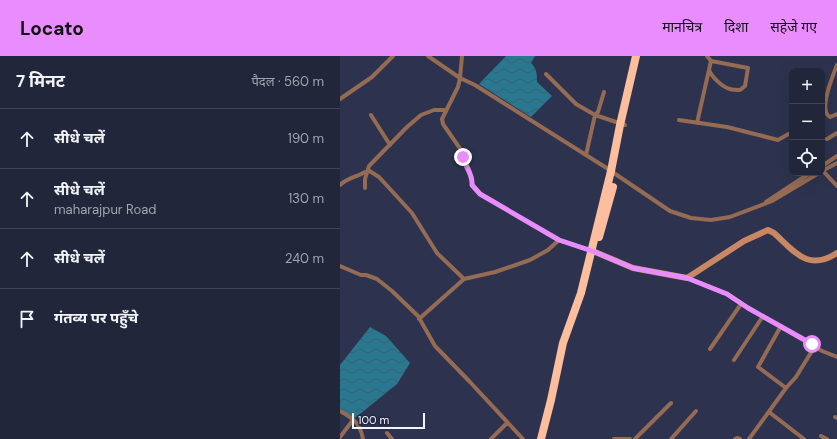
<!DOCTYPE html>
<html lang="hi">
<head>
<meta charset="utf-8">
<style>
	body { margin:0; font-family:"DM Sans","Noto Sans Devanagari",sans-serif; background:#2e3245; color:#f1f3f6 }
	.controls { position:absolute; right:12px; top:12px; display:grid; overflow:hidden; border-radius:8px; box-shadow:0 4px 16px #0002 }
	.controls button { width:36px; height:36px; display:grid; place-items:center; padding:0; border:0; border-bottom:1px solid #3f4354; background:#22263a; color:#f1f3f6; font:20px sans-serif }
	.scale { position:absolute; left:12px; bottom:10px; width:73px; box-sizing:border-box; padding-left:4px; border:2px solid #f1f4fe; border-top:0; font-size:11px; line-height:14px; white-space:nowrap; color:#f1f4fe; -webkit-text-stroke:3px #232943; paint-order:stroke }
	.stop { position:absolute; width:12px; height:12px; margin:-9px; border:3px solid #e98dfe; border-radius:50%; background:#fff }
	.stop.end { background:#e98dfe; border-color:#fff; box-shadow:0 1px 4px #0008 }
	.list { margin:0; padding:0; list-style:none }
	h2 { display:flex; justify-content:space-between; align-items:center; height:52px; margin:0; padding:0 16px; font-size:17px }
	h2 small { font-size:13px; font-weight:400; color:#a2a5af }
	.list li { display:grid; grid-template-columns:26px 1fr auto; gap:12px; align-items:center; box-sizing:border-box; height:60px; padding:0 16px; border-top:1px solid #3f4354 }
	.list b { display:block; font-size:15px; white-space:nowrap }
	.list p { margin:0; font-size:13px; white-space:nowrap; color:#a2a5af }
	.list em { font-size:13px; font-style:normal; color:#a2a5af }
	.icon { flex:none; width:22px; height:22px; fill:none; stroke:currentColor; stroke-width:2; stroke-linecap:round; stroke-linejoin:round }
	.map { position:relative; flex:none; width:497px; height:383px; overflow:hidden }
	header { display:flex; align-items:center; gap:24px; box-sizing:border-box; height:56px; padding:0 20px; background:#e98dfe; color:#111 }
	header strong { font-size:19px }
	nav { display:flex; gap:22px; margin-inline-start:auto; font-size:14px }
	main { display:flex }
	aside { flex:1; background:#22263a }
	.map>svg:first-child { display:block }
	.water { fill:url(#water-waves) }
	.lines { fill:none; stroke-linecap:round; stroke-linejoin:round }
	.street { stroke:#956b54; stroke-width:4 }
	.secondary { stroke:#ca8763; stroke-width:6 }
	.highway { stroke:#fdbe9d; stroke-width:8 }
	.route { stroke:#e98dfe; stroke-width:5 }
</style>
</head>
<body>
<header>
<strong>Locato</strong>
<nav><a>मानचित्र</a><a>दिशा</a><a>सहेजे गए</a></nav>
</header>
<main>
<aside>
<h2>7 मिनट<small>पैदल · 560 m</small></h2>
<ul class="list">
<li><svg class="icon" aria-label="ahead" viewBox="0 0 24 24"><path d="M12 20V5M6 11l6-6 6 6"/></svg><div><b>सीधे चलें</b></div><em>190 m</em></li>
<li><svg class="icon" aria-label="ahead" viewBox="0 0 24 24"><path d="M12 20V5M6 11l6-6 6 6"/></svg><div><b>सीधे चलें</b><p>maharajpur Road</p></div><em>130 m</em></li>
<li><svg class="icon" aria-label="ahead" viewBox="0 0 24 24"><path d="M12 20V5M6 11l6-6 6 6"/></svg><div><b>सीधे चलें</b></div><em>240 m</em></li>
<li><svg class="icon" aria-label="arrive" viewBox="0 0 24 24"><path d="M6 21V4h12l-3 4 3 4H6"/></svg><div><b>गंतव्य पर पहुँचे</b></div></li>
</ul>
</aside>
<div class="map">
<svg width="497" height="383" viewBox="0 0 497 383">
	<defs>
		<pattern id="water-waves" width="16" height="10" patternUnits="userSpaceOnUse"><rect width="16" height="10" fill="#2a788f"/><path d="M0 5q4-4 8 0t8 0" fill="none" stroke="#39606e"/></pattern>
	</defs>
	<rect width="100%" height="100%" fill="#2d334e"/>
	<!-- water -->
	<path class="water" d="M166,0H195L191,7C197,13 197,18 197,26L212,40L191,61L139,28Z
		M30,271L46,280L70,307L57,328L15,362L0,353V309Z"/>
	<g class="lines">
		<!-- street -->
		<path class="street" d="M88,0L120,22L135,29L265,111L330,155L351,162L371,164L390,161L432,145L479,117
			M122,0L120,22L118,31L102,63L103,68L121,94L126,111L132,122V129L140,138L219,184
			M367,0L371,5L408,12L405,30L400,34C397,34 393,34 390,33C382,31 372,21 369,14
			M497,9C493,19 478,55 490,61L497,58
			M206,18L236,48L255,59L258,56L264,36
			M0,43L32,21L53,0
			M31,59L50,89
			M339,64L387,71L438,84L452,76
			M357,67L371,5
			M487,83L497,77
			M246,99L255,59L285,69
			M482,110L497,100
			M482,115L497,107
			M483,115L497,130
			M0,129C8,121 19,121 28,114L39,121L72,157L97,197L124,223
			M25,132V123L29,110L67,71L81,59L94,54H106
			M426,146L470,117
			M0,210L21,219H26L37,223L52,235L78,260L95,290L130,326L183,383
			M347,222L387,238L408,252L482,295L497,301
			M79,263L124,223L155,216L190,204L208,194L219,184L253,195
			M441,270L418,311L446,332
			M370,293L401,248
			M394,304L423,260
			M0,355C14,363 20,367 23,383
			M429,356L464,383
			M495,361L497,362
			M47,377L52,383
			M481,380L487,383
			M0,381L13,364
			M151,383L167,367
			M274,383H290
			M295,383L331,347
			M331,383L356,355
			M395,383L397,382L400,383
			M409,383L446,332L456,321L475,290"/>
		<!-- secondary -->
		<path class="secondary" d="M255,196L293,212L347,222L404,185L428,174L434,177C455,196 468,216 497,197"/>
		<!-- highway -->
		<path class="highway" d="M259,181L273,131
			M201,383L211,344L223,287L241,237L271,115L280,69L296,0"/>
	</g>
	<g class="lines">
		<!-- route -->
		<path class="route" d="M123,101C126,111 133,119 132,129L140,138L219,184L255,196L293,212L347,222L387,238L408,252L472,288"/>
	</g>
</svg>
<div class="controls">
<button>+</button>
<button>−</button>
<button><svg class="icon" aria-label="locate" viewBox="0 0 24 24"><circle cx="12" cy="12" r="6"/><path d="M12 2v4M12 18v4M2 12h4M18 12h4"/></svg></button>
</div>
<div class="scale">100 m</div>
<div class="stop" style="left:472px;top:288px"></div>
<div class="stop end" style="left:123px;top:101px"></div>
</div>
</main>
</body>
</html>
